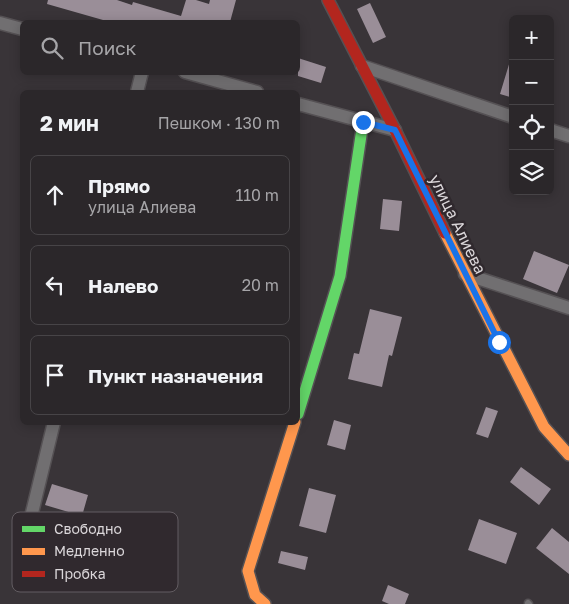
<!DOCTYPE html>
<html lang="ru">
<head>
<meta charset="utf-8">
<style>
	body { margin:0; font-family:"Golos Text",sans-serif; background:#332f32; color:#f1f3f6 }
	.controls { position:absolute; right:15px; top:15px; display:grid; overflow:hidden; border-radius:8px; box-shadow:0 2px 12px #0003 }
	.controls button { width:45px; height:45px; display:grid; place-items:center; padding:0; border:0; border-bottom:1px solid #474447; background:#2b272a; color:#f1f3f6; font:25px sans-serif }
	.stop { position:absolute; width:15px; height:15px; margin:-11px; border:4px solid #1a73e8; border-radius:50%; background:#fff }
	.stop.end { background:#1a73e8; border-color:#fff; box-shadow:0 1px 5px #0008 }
	.list { margin:0; padding:0; list-style:none }
	h2 { display:flex; justify-content:space-between; align-items:center; height:65px; margin:0; padding:0 20px; font-size:21px }
	h2 small { font-size:16px; font-weight:400; color:#a6a5a8 }
	.list li { display:grid; grid-template-columns:32px 1fr auto; gap:15px; align-items:center; box-sizing:border-box; height:80px; margin:0 10px 10px; padding:0 10px; border:1px solid #474447; border-radius:8px }
	.list b { display:block; font-size:19px; white-space:nowrap }
	.list p { margin:0; font-size:16px; white-space:nowrap; color:#a6a5a8 }
	.list em { font-size:16px; font-style:normal; color:#a6a5a8 }
	.icon { flex:none; width:28px; height:28px; fill:none; stroke:currentColor; stroke-width:2; stroke-linecap:round; stroke-linejoin:round }
	.map { position:relative; flex:none; width:569px; height:604px; overflow:hidden }
	.search { position:absolute; background:#2b272a; box-shadow:0 2px 12px #0003; left:20px; top:20px; width:280px; height:55px; display:flex; align-items:center; gap:12px; box-sizing:border-box; padding:0 18px; border-radius:8px; color:#a6a5a8; font-size:19px }
	.panel { position:absolute; background:#2b272a; box-shadow:0 2px 12px #0003; left:20px; top:90px; width:280px; height:335px; border-radius:8px }
	.map>svg:first-child { display:block }
	.building { fill:#9a8e98 }
	.lines { fill:none; stroke-linecap:round; stroke-linejoin:round }
	.lane-casing { stroke:#555154; stroke-width:9 }
	.street-casing { stroke:#555154; stroke-width:15 }
	.fast-casing { stroke:#555154; stroke-width:14 }
	.slow-casing { stroke:#555154; stroke-width:14 }
	.jam-casing { stroke:#555154; stroke-width:14 }
	.lane { stroke:#716f71; stroke-width:6 }
	.street { stroke:#716f71; stroke-width:12 }
	.fast { stroke:#63d668; stroke-width:11 }
	.slow { stroke:#ff974d; stroke-width:11 }
	.jam { stroke:#b3261e; stroke-width:11 }
	.route { stroke:#1a73e8; stroke-width:6 }
	.labels { text-anchor:middle; stroke-width:5; stroke-linejoin:round; paint-order:stroke }
	.street-label { font-size:16px; fill:#dbd7da; stroke:#30292e }
	.key { fill:#30292e; stroke:#635d62; stroke-width:1 }
	.key-label { font-size:14px; fill:#dbd7da }
</style>
</head>
<body>
<div class="map">
<svg width="569" height="604" viewBox="0 0 569 604">
	<rect width="100%" height="100%" fill="#393438"/>
	<!-- building -->
	<path class="building" d="M48,0H117L132,5L133,2L181,16L186,0H196L209,4L210,0H236L230,22H110L47,4Z
		M370,3L386,37L373,43L357,9Z
		M298,58L326,67L321,83L298,76Z
		M510,61L513,62V98L500,94Z
		M383,199L402,201L399,231L380,229Z
		M534,251L569,265L557,293L523,279Z
		M370,309L402,317L392,356L389,355L382,387L348,379L354,353L359,354Z
		M486,407L498,411L488,438L476,434Z
		M334,420L351,425L345,450L327,445Z
		M521,467L551,489L539,505L510,482Z
		M52,484L88,495L82,516L45,505Z
		M309,488L336,495L326,533L299,526Z
		M479,519L517,533L506,564L468,550Z
		M552,528L569,542V574L536,548Z
		M281,551L308,557L305,570L278,563Z
		M388,585L409,594L405,604H389L382,601Z"/>
	<g class="lines">
		<!-- lane casing -->
		<g class="lane-casing">
			<path id="lane" d="M528,603L529,604"/>
		</g>
		<!-- street casing -->
		<g class="street-casing">
			<path id="street" d="M0,23L22,29
				M362,66L513,117
				M185,72L257,92
				M137,92L142,72
				M298,104L395,130
				M550,130L569,136
				M465,274L569,308
				M22,554L54,422"/>
		</g>
		<!-- fast casing -->
		<g class="fast-casing">
			<path id="fast" d="M298,414L340,276L363,122"/>
		</g>
		<!-- slow casing -->
		<g class="slow-casing">
			<path id="slow" d="M445,233L544,427L569,455
				M265,604L255,595L248,571L295,422"/>
		</g>
		<!-- jam casing -->
		<g class="jam-casing">
			<path id="jam" d="M328,0L395,130L445,233"/>
		</g>
		<!-- lane -->
		<use href="#lane" class="lane"/>
		<!-- street -->
		<use href="#street" class="street"/>
		<!-- fast -->
		<use href="#fast" class="fast"/>
		<!-- slow -->
		<use href="#slow" class="slow"/>
		<!-- jam -->
		<use href="#jam" class="jam"/>
	</g>
	<g class="lines">
		<!-- route -->
		<path class="route" d="M363,122L395,130L499,342"/>
	</g>
	<g class="labels">
		<!-- street labels -->
		<g class="street-label">
			<text transform="translate(458 224) rotate(64)" y="6">улица Алиева</text>
		</g>
	</g>
	<!-- legend -->
	<rect x="12" y="512" width="166" height="80" rx="8" class="key"/>
	<rect x="22" y="526" width="23" height="6" fill="#63d668"/>
	<rect x="22" y="548" width="23" height="7" fill="#ff974d"/>
	<rect x="22" y="571" width="23" height="6" fill="#b3261e"/>
	<g class="key-label">
		<text x="54" y="534">Свободно</text>
		<text x="54" y="556">Медленно</text>
		<text x="54" y="579">Пробка</text>
	</g>
</svg>
<div class="controls">
<button>+</button>
<button>−</button>
<button><svg class="icon" aria-label="locate" viewBox="0 0 24 24"><circle cx="12" cy="12" r="6"/><path d="M12 2v4M12 18v4M2 12h4M18 12h4"/></svg></button>
<button><svg class="icon" aria-label="layers" viewBox="0 0 24 24"><path d="M12 4l9 5-9 5-9-5zM3 14l9 5 9-5"/></svg></button>
</div>
<div class="stop" style="left:499px;top:342px"></div>
<div class="stop end" style="left:363px;top:122px"></div>
<div class="search"><svg class="icon" aria-label="search" viewBox="0 0 24 24"><circle cx="10" cy="10" r="6"/><path d="M15 15l6 6"/></svg>Поиск</div>
<section class="panel">
<h2>2 мин<small>Пешком · 130 m</small></h2>
<ul class="list">
<li><svg class="icon" aria-label="ahead" viewBox="0 0 24 24"><path d="M12 20V5M6 11l6-6 6 6"/></svg><div><b>Прямо</b><p>улица Алиева</p></div><em>110 m</em></li>
<li><svg class="icon" aria-label="left" viewBox="0 0 24 24"><path d="M17 20v-9H6M10 6l-5 5 5 5"/></svg><div><b>Налево</b></div><em>20 m</em></li>
<li><svg class="icon" aria-label="arrive" viewBox="0 0 24 24"><path d="M6 21V4h12l-3 4 3 4H6"/></svg><div><b>Пункт назначения</b></div></li>
</ul>
</section>
</div>
</body>
</html>
